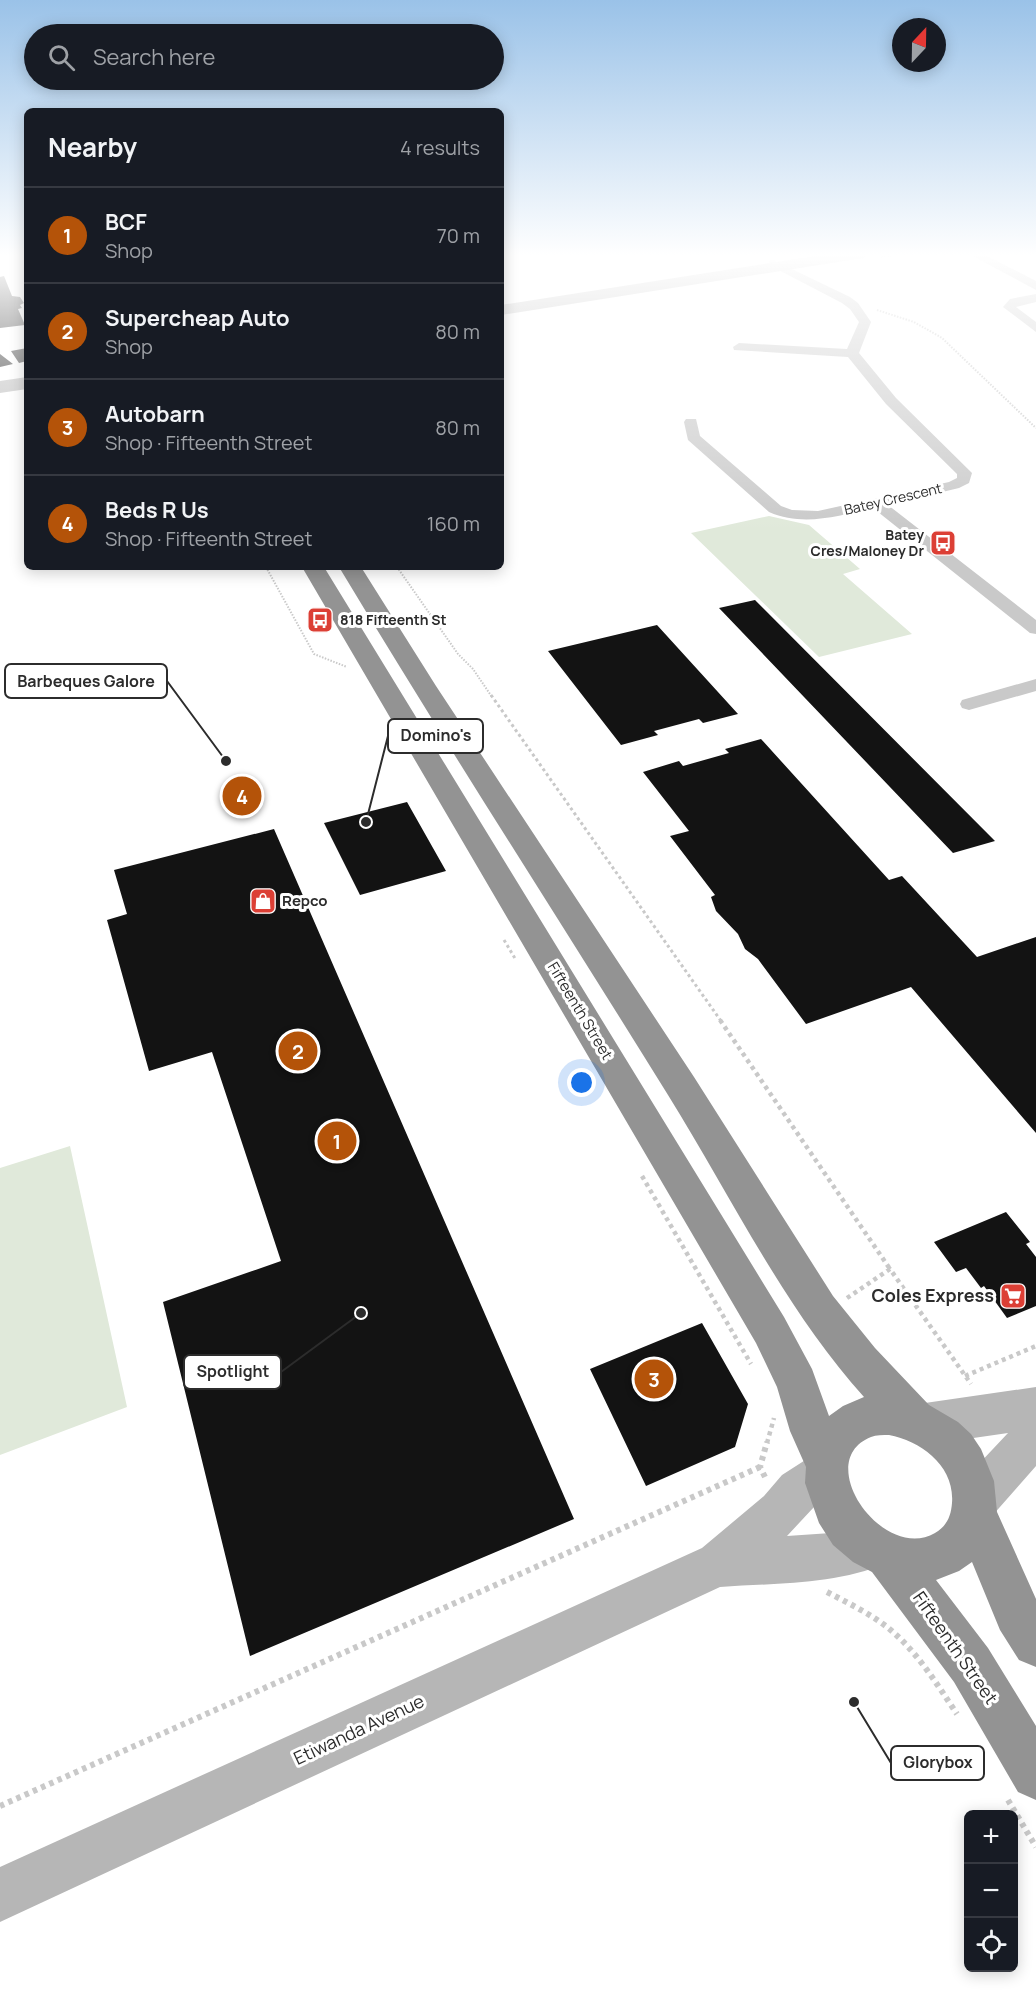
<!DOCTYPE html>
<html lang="en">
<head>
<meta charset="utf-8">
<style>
	body { margin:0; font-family:Manrope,sans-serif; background:#242831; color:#f1f3f6 }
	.controls { position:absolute; right:18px; bottom:18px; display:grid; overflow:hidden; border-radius:9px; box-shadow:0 3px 15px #0003 }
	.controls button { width:54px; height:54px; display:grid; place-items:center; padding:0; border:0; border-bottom:2px solid #363941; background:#171b24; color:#f1f3f6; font:30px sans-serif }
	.compass { position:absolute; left:892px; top:18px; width:54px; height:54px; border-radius:50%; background:#171b24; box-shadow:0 3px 15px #0003; rotate:22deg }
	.you { position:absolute; left:582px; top:1083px; width:21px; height:21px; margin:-15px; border:4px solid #fff; border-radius:50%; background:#1a73e8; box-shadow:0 0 0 9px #1a73e833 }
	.badge { display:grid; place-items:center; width:39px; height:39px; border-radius:50%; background:#b45309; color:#fff; font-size:20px; font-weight:700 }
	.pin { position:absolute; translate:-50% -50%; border:3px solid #fff; box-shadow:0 2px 6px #0006 }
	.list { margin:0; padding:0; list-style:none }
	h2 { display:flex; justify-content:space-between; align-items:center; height:78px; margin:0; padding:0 24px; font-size:26px }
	h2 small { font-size:20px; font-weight:400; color:#9ea1a6 }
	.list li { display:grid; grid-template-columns:39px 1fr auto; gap:18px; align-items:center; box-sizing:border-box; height:96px; padding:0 24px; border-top:2px solid #363941 }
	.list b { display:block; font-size:22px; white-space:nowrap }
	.list p { margin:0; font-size:20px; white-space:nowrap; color:#9ea1a6 }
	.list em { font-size:20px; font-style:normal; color:#9ea1a6 }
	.icon { flex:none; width:33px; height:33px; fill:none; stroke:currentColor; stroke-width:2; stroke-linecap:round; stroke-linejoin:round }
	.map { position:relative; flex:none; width:1036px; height:1990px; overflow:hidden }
	.search { position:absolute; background:#171b24; box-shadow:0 3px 15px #0003; left:24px; top:24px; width:480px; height:66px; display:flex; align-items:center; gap:15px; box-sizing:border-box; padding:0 21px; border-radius:33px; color:#9ea1a6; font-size:22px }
	.panel { position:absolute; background:#171b24; box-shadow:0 3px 15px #0003; left:24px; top:108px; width:480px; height:462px; border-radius:9px }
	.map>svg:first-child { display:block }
	.green { fill:#e0e9da }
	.building { fill:#131313 }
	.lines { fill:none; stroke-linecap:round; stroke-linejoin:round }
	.path-far3 { stroke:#c9c9c9; stroke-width:2; stroke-dasharray:1.5 1.5; stroke-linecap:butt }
	.path-far2 { stroke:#c9c9c9; stroke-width:3; stroke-dasharray:3 3; stroke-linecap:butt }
	.path-far1 { stroke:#c9c9c9; stroke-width:4.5; stroke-dasharray:4 4; stroke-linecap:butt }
	.path { stroke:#c9c9c9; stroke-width:6; stroke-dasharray:4.5 4.5; stroke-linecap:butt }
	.street { fill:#c9c9c9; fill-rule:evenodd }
	.secondary { fill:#b6b6b6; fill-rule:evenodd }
	.highway { fill:#939393; fill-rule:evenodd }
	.labels { text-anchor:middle; stroke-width:6; stroke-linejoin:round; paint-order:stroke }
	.far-street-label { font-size:14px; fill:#2c2c2c; stroke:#fff }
	.far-poi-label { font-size:14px; font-weight:bold; fill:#2c2c2c; stroke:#fff; text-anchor:end }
	.poi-label { font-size:15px; font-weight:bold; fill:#2c2c2c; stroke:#fff; text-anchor:start }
	.street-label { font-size:15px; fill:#2c2c2c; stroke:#fff }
	.near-poi-label { font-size:18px; font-weight:bold; fill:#2c2c2c; stroke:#fff; text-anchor:end }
	.near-street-label { font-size:18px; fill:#2c2c2c; stroke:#fff }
	.leader { fill:none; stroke:#2c2c2c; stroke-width:2 }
	.callout-dot { fill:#2c2c2c; stroke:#fff; stroke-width:2 }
	.callout { fill:#fff; stroke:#2c2c2c; stroke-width:2 }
	.callout-label { font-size:16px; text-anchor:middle; font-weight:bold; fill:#2c2c2c }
</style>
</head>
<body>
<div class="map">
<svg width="1036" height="1990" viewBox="0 0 1036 1990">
	<rect width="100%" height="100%" fill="#fff"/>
	<!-- green -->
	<path class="green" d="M769,516L809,525L860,569L843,574L912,634L819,657L691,533Z
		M70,1146L127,1407L0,1455V1168Z"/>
	<!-- building -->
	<path class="building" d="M4,276L12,296L20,297L24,303L20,305L22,308L18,309L25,325L0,328V277Z
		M27,348V361L19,363L11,351Z
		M0,354L13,364L0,367Z
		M755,600L995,841L953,853L719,608Z
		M657,625L738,714L703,723L699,719L654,731L658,735L621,745L548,651Z
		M761,739L889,880L902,876L977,957L1036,937V1133L911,987L806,1024L758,959L745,949L738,934L716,911L711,897L715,895L670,836L689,831L643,772L679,761L683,766L729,753L725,749Z
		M407,802L446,871L360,895L324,823Z
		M274,829L574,1519L250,1656L163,1302L281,1261L212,1052L149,1071L107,920L127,914L114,870Z
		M1006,1212L1030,1242L1026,1244L1036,1257V1306L1007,1318L984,1286L981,1288L966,1268L956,1272L934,1242Z
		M702,1323L748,1404L735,1447L646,1486L590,1369Z"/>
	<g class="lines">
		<!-- path-far3 -->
		<path class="path-far3" d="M881,257L910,253
			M877,310L914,322L942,338L1036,428
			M266,567L314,654L347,667
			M397,567L458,654L473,669L492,697"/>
		<!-- path-far2 -->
		<path class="path-far2" d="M491,695L721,1021
			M504,940L516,960"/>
		<!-- path-far1 -->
		<path class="path-far1" d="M720,1020L890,1269
			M642,1176L751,1364
			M847,1298L890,1269L971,1384
			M965,1376L1036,1346
			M767,1443L774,1418"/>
		<!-- path -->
		<path class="path" d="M765,1477L760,1467L767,1442
			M827,1592C848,1603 869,1613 887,1627C917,1651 936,1683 957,1714
			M1008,1800L1036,1847
			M0,1806L760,1467"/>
		<!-- street -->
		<path class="street" d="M809,253H823L833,259L827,262Z
			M967,253H981L1036,281V290Z
			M773,260L850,297L858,303L871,322L859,353L896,398L972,473L969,483L959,488L888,505L1036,620V634L1030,633L873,508C837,516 804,527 769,512L688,440L684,422L686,419H696L700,436L781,506L792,510L818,511L949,482L957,478V474L886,404L848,357L734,350L733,347L739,343L847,349L859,322L850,309L842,303L769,265V261Z
			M1036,294V302L1016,307L1036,322V332L1003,307L1010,299Z
			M1036,679V691L969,710L962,708L960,704L962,700Z"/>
		<!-- secondary -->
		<path class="secondary" d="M835,253H871L863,258L501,315V305Z
			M27,377V389L0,393V381Z
			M1036,1387V1466L992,1516L976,1522L960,1516L954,1500L960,1484L1008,1433L925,1445L910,1439L903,1424L910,1409L925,1403Z
			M826,1451L842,1457L848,1473L842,1489L814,1507L787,1536L831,1533L871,1524L887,1531L894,1547L887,1563C835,1585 776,1583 720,1587L0,1922V1867L702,1548L764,1496L782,1475L810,1457Z"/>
		<!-- highway -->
		<path class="highway" d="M302,567H324L784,1317L812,1369L829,1416L843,1406L864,1397C784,1308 731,1196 668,1095C559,919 446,745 339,567H361L436,686L694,1077L833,1296L875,1348L929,1405L958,1422L971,1434L981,1449L994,1481L997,1512L1036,1599V1667L1019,1660L1000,1630L972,1562L959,1571L936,1580L988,1648L1036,1726V1800L1018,1792L954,1682L872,1572L853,1562L833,1545L819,1523L805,1483L806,1467L790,1431L777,1387L756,1343ZM889,1435C921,1441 955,1466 952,1503C951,1516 947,1526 935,1533C883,1563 811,1461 871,1437C876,1435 883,1435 889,1435Z"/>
	</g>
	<!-- sky -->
	<linearGradient id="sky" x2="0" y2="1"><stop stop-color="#9ac2e8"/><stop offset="0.48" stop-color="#fff"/><stop offset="1" stop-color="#fff" stop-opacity="0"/></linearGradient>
	<rect width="1036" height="531" fill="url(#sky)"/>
	<!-- icons -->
	<defs>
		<g id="bus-square" transform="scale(1.35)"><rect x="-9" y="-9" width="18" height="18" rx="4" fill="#dc3f35" stroke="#fff"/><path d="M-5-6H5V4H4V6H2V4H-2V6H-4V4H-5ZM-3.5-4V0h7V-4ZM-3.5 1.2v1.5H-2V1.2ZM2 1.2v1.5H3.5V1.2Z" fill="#fff"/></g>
		<g id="shop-square" transform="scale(1.35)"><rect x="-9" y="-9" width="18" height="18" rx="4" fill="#dc3f35" stroke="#fff"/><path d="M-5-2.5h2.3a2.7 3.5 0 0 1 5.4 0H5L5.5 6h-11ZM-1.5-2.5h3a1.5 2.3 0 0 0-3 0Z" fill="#fff"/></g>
		<g id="supermarket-square" transform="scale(1.35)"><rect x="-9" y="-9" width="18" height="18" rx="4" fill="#dc3f35" stroke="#fff"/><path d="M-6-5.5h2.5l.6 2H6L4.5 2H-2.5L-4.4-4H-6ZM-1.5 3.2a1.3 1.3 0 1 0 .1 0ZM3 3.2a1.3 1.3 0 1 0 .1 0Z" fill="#fff"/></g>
	</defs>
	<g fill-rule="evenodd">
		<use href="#bus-square" x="943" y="543"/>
		<use href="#bus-square" x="320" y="620"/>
		<use href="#shop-square" x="263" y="901"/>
		<use href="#supermarket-square" x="1013" y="1296"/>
	</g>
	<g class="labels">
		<!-- far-street labels -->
		<g class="far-street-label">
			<text transform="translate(893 499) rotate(-13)" y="5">Batey Crescent</text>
		</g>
		<!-- far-poi labels -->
		<g class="far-poi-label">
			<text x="924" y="540">Batey<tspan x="924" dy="16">Cres/Maloney Dr</tspan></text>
			<text x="340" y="625" text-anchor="start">818 Fifteenth St</text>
		</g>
		<!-- poi labels -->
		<g class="poi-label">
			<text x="282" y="906">Repco</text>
		</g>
		<!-- street labels -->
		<g class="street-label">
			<text transform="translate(580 1011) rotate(59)" y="5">Fifteenth Street</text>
		</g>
		<!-- near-poi labels -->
		<g class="near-poi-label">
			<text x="994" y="1302">Coles Express</text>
		</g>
		<!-- near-street labels -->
		<g class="near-street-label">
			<text transform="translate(955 1648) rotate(55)" y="6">Fifteenth Street</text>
			<text transform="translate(359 1730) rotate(-25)" y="6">Etiwanda Avenue</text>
		</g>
	</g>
	<!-- callouts -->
	<path class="leader" d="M226 761L167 681M366 822L388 736M361 1313L281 1372M854 1702L891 1763"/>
	<g class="callout-dot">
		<circle cx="226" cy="761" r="6"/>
		<circle cx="366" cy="822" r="6"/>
		<circle cx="361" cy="1313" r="6"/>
		<circle cx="854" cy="1702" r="6"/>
	</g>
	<g class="callout">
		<rect x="5" y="664" width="162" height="34" rx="6"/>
		<rect x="388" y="719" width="95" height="34" rx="6"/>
		<rect x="184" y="1355" width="97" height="34" rx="6"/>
		<rect x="891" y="1746" width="93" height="34" rx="6"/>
	</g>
	<g class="callout-label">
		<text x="86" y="687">Barbeques Galore</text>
		<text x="436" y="741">Domino's</text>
		<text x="233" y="1377">Spotlight</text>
		<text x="938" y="1768">Glorybox</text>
	</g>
</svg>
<div class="controls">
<button>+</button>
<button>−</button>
<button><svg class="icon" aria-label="locate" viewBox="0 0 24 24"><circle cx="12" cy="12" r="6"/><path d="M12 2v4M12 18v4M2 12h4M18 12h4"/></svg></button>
</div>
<svg class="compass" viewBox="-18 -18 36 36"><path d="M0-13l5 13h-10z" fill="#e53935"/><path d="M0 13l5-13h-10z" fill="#9ea1a6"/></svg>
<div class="you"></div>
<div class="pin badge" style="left:337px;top:1141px">1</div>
<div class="pin badge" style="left:298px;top:1051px">2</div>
<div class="pin badge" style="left:654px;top:1379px">3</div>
<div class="pin badge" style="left:242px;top:796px">4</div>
<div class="search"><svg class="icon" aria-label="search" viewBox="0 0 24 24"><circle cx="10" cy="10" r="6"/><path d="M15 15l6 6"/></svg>Search here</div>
<section class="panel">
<h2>Nearby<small>4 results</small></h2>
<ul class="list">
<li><span class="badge">1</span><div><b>BCF</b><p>Shop</p></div><em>70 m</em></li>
<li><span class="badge">2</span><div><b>Supercheap Auto</b><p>Shop</p></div><em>80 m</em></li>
<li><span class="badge">3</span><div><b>Autobarn</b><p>Shop · Fifteenth Street</p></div><em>80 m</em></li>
<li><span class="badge">4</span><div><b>Beds R Us</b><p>Shop · Fifteenth Street</p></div><em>160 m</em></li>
</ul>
</section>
</div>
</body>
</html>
